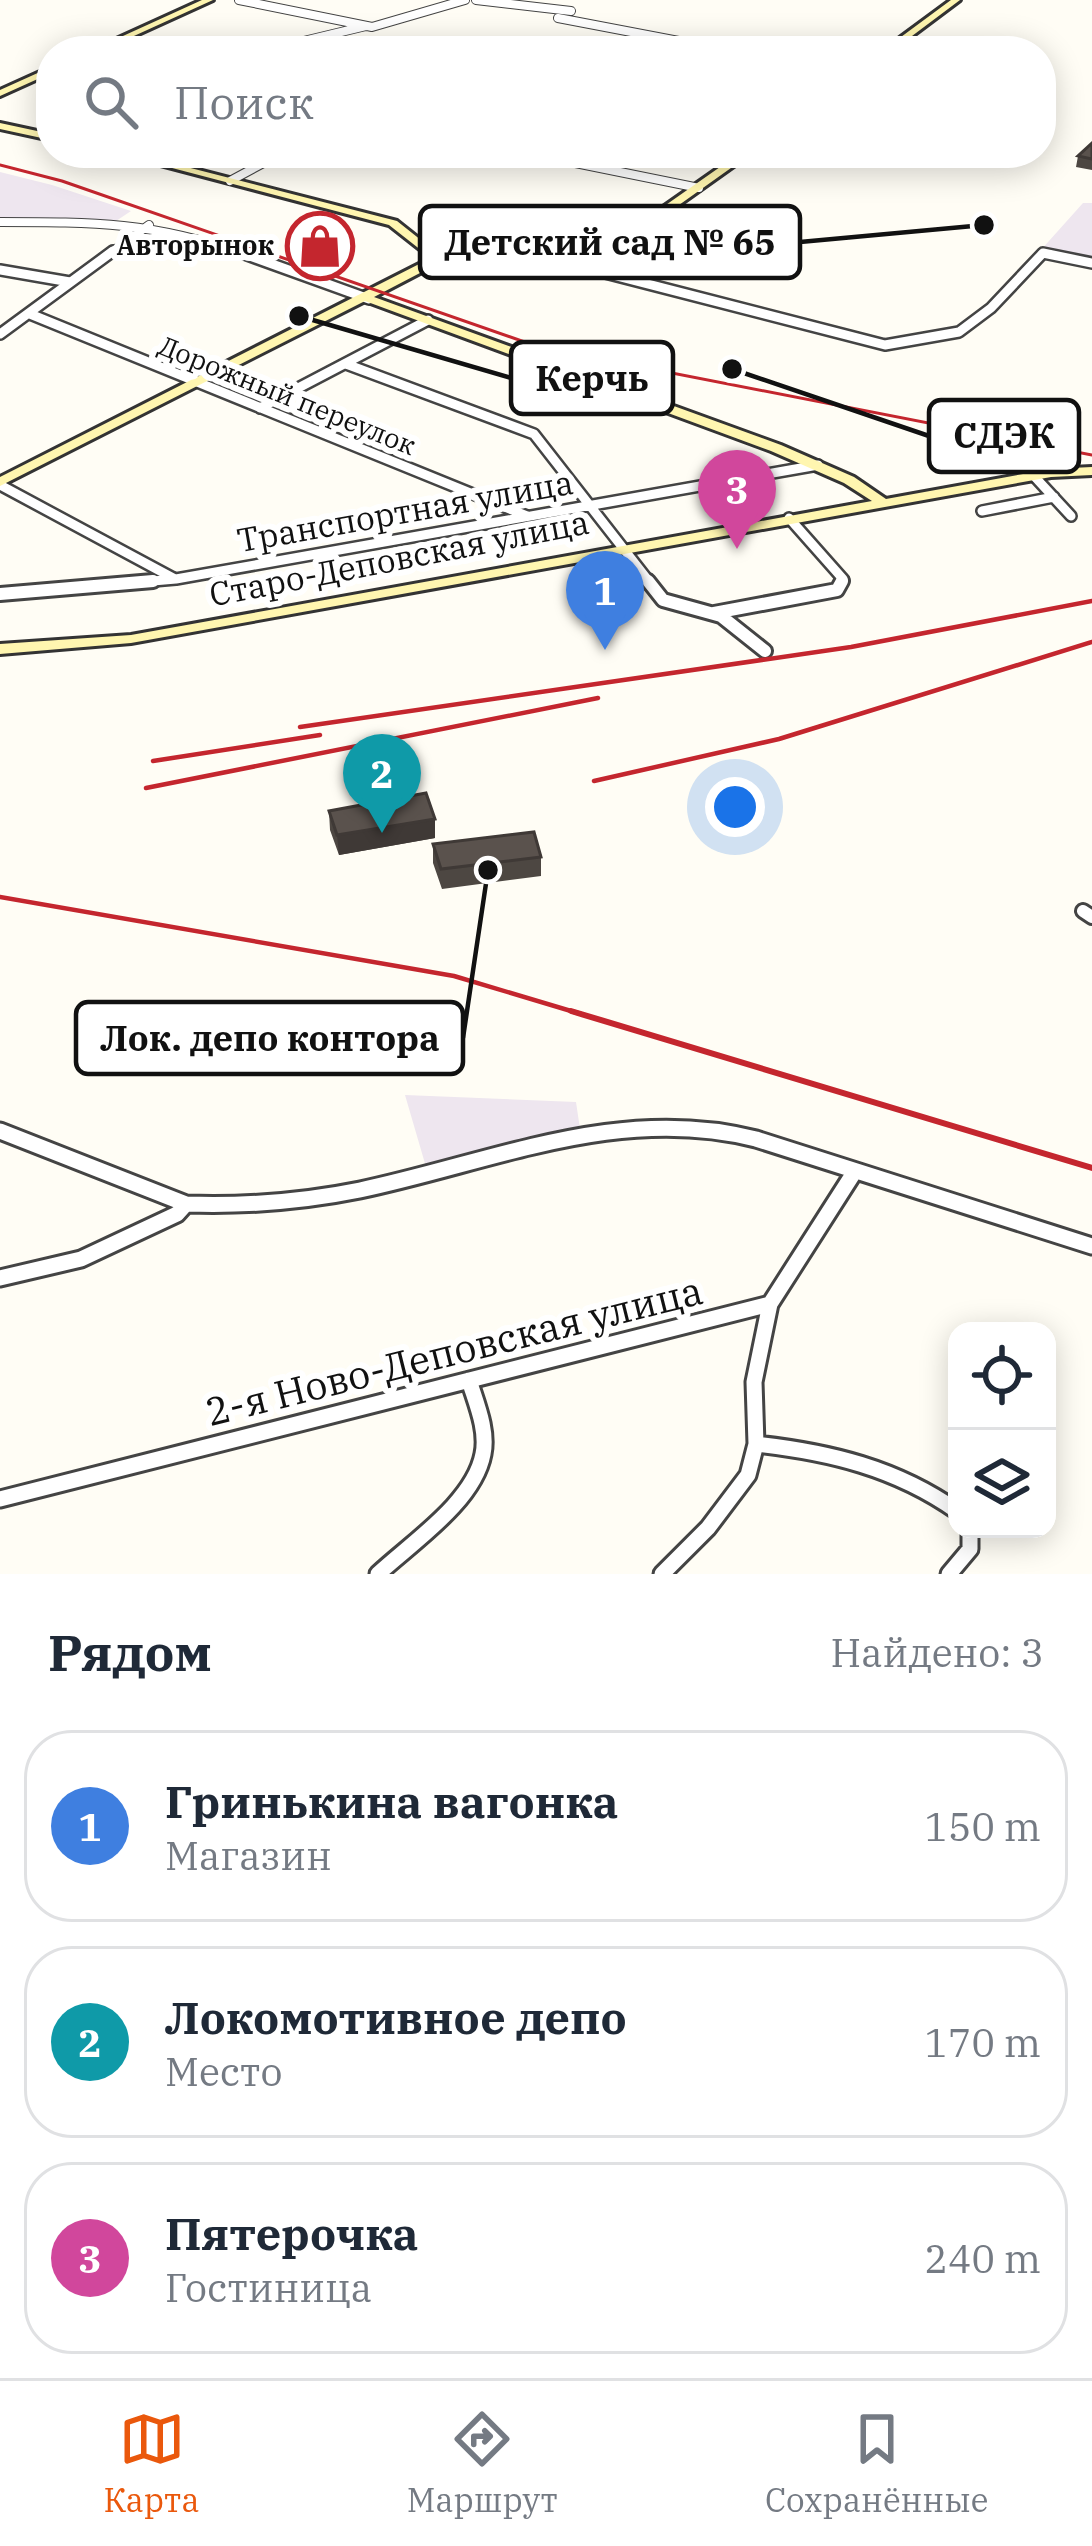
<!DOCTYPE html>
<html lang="ru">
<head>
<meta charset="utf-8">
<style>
	body { margin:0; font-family:"IBM Plex Serif",serif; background:#f2f2f3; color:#1f2937 }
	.controls { position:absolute; right:36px; bottom:36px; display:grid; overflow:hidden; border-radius:24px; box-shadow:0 6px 30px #0003 }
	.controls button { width:108px; height:108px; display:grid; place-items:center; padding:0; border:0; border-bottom:3px solid #e0e1e3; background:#fff; color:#1f2937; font:60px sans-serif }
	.you { position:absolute; left:735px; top:807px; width:42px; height:42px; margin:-30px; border:9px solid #fff; border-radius:50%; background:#1a73e8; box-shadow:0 0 0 18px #1a73e833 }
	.badge { display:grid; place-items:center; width:78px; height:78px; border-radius:50%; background:#ea580c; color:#fff; font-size:39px; font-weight:700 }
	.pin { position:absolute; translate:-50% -99px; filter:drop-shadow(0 3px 6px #0008) }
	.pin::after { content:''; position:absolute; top:63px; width:42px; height:36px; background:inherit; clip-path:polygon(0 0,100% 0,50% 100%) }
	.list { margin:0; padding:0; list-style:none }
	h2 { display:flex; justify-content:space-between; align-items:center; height:156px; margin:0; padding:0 48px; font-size:51px }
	h2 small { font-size:39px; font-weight:400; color:#747a83 }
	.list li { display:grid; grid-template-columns:78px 1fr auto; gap:36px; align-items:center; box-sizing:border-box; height:192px; margin:0 24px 24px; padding:0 24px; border:3px solid #e0e1e3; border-radius:48px }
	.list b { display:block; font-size:45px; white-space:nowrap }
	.list p { margin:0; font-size:39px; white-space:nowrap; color:#747a83 }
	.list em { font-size:39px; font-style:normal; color:#747a83 }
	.icon { flex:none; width:66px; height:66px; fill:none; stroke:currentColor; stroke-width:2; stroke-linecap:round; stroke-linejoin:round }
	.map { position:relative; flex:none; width:1092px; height:1574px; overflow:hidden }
	.search { position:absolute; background:#fff; box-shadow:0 6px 30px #0003; left:36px; right:36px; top:36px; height:132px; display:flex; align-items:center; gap:30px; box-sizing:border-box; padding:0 42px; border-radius:48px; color:#747a83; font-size:45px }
	.sheet { height:804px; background:#fff }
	nav { display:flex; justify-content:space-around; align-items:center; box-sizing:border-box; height:168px; border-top:3px solid #e0e1e3; background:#fff; font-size:33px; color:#747a83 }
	nav a { display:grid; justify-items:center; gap:6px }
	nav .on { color:#ea580c }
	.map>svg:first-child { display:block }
	.industrial { fill:#eee6ef }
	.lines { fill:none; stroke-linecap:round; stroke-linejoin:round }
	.street-far3-casing { stroke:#444; stroke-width:10 }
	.street-far2-casing { stroke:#444; stroke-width:14 }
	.street-far1-casing { stroke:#444; stroke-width:18 }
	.street-casing { stroke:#444; stroke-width:21 }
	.secondary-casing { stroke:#333; stroke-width:6 }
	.street-far3 { stroke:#fff; stroke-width:8 }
	.street-far2 { stroke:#fff; stroke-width:9 }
	.street-far1 { stroke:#fff; stroke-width:12 }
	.street { stroke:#fff; stroke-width:15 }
	.secondary { fill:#fff6b0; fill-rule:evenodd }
	.rail-far2 { stroke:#c4262e; stroke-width:3 }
	.rail-far1 { stroke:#c4262e; stroke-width:4.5 }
	.rail { stroke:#c4262e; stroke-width:6 }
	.wall { fill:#4d4742 }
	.shaded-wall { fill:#3f3936 }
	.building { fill:#5a524d; stroke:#3f3936; stroke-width:3 }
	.labels { text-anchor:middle; stroke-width:12; stroke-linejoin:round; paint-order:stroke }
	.far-poi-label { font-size:27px; font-weight:bold; fill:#111; stroke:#fff; text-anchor:end }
	.far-street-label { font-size:27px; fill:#111; stroke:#fff }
	.street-label { font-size:33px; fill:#111; stroke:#fff }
	.near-street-label { font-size:39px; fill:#111; stroke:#fff }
	.leader { fill:none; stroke:#111; stroke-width:4.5 }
	.callout-dot { fill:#111; stroke:#fff; stroke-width:4.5 }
	.callout { fill:#fff; stroke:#111; stroke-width:4.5 }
	.callout-label { font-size:36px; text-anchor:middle; font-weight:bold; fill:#111 }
</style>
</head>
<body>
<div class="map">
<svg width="1092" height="1574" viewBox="0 0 1092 1574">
	<rect width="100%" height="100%" fill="#fffdf5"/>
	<!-- industrial -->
	<path class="industrial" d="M0,172L52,185L131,211L116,221H0Z
		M1083,203H1092V262L1040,251Z
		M405,1095L576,1102L580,1129L426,1167Z"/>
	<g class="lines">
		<!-- street-far3 casing -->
		<g class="street-far3-casing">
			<path id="street-far3" d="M239,0L372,27L465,0
				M476,0L571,11
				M558,18L731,51
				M224,51H252
				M262,51L366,26
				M526,153L699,188
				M230,181L282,153
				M0,222C95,222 153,222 244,254
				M109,254L149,225
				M1042,254H1049"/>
		</g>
		<!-- street-far2 casing -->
		<g class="street-far2-casing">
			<path id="street-far2" d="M236,251L369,299
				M595,260L605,273L885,345L959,332L991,308L1043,253L1092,263
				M0,270L70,282
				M30,314L527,516
				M0,334L113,251
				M346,364L534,434L651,584
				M260,408L428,320
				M1034,476L1071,516
				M0,485L175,579
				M982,511L1054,497
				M789,518L843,579L840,584
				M118,584L176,579L818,465"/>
		</g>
		<!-- street-far1 casing -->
		<g class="street-far1-casing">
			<path id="street-far1" d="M648,581L663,600L721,616L765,651
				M0,594L153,581
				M714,613L837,590L842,581
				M1083,911L1092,917"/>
		</g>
		<!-- street casing -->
		<g class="street-casing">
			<path id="street" d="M0,1131L186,1204
				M0,1278L81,1259L177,1214L186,1204C245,1206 301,1202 360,1190C493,1162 619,1104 756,1139L1092,1246
				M756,1444C829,1452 896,1468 957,1511
				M0,1499L770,1304L855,1171
				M378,1574C411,1543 474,1502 483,1454C488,1430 476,1403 469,1380
				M662,1574L708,1528L748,1475L756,1444L754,1382L770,1304
				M949,1574L970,1549V1529"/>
		</g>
		<!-- secondary casing -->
		<g class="secondary-casing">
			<path id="secondary" d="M202,0H213L101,51H90Z
				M951,0H960L892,51H882Z
				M51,67V73L0,96V90Z
				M0,123L51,134V140L0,129Z
				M115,153H132L397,221L441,256L529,251L593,256L740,153H752L599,262L529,257L441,262L374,297L781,445L854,477L886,499L1051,469L1092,467V475L1051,477L131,643L0,654V644L131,635L872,501L844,483L771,451L365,301L0,486V477L431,258L389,225Z"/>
		</g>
		<!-- street-far3 -->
		<use href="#street-far3" class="street-far3"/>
		<!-- street-far2 -->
		<use href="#street-far2" class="street-far2"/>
		<!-- street-far1 -->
		<use href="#street-far1" class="street-far1"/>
		<!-- street -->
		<use href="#street" class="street"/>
		<!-- secondary -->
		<use href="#secondary" class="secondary"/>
		<!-- rail-far2 -->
		<path class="rail-far2" d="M0,165L62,181L539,347L1092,455"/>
		<!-- rail-far1 -->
		<path class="rail-far1" d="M300,727L851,647L1092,601
			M153,761L320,735
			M594,781L779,739L1092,642
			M146,788L598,698
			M0,897L454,976L581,1014"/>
		<!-- rail -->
		<path class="rail" d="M571,1011L1092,1168"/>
	</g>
	<!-- wall -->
	<path class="wall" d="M1092,143V170L1076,167L1078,156Z
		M544,234L602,235L582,250L544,242Z
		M329,811L435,819V838L339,855L330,830Z
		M433,844L541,857V876L442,889L433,863Z"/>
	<!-- shaded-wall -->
	<path class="shaded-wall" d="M603,227L602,235L582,250V242Z
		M435,819V838L339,855L337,835Z"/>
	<!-- building -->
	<path class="building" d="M1092,143V159L1078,156Z
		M426,793L435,819L337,835L329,811Z
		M534,832L541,857L441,869L433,844Z"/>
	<!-- icons -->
	<defs>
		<g id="shop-ring" transform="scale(3.45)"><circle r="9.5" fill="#fff" stroke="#c4262e" stroke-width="1.5"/><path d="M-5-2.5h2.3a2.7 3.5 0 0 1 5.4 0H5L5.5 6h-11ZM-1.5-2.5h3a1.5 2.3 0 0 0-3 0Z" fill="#c4262e"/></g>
	</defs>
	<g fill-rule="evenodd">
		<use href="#shop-ring" x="320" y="246"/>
	</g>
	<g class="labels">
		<!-- far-poi labels -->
		<g class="far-poi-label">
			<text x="274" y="255">Авторынок</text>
		</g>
		<!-- far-street labels -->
		<g class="far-street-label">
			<text transform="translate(287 396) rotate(22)" y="9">Дорожный переулок</text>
		</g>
		<!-- street labels -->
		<g class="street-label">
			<text transform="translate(405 511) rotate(-10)" y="12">Транспортная улица</text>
			<text transform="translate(399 558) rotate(-11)" y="12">Старо-Деповская улица</text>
		</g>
		<!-- near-street labels -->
		<g class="near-street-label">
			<text transform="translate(454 1351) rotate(-14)" y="14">2-я Ново-Деповская улица</text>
		</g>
	</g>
	<!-- callouts -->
	<path class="leader" d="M984 225L800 242M299 316L511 378M732 369L929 436M488 870L463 1038"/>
	<g class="callout-dot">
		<circle cx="984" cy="225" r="12"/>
		<circle cx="299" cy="316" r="12"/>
		<circle cx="732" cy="369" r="12"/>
		<circle cx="488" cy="870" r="12"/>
	</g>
	<g class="callout">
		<rect x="420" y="206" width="380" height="72" rx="12"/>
		<rect x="511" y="342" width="162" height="72" rx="12"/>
		<rect x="929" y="400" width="150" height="72" rx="12"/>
		<rect x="76" y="1002" width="387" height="72" rx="12"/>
	</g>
	<g class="callout-label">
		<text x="610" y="255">Детский сад № 65</text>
		<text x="592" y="391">Керчь</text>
		<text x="1004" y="448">СДЭК</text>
		<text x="270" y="1051">Лок. депо контора</text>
	</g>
</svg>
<div class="controls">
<button><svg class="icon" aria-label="locate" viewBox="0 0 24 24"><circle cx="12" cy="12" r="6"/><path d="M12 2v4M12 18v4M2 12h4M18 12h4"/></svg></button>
<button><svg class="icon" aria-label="layers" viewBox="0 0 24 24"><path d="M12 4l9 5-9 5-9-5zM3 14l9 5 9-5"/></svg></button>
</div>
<div class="you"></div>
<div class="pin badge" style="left:605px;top:650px;background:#3f7fe0">1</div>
<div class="pin badge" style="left:382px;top:833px;background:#0f9aa8">2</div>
<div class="pin badge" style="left:737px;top:549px;background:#d1479c">3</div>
<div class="search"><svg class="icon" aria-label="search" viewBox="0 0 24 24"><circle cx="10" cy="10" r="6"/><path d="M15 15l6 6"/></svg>Поиск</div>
</div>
<section class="sheet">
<h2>Рядом<small>Найдено: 3</small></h2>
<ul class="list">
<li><span class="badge" style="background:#3f7fe0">1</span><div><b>Гринькина вагонка</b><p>Магазин</p></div><em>150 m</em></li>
<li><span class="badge" style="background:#0f9aa8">2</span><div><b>Локомотивное депо</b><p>Место</p></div><em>170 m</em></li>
<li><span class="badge" style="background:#d1479c">3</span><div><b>Пятерочка</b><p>Гостиница</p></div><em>240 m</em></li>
</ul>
</section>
<nav>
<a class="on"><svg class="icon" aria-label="map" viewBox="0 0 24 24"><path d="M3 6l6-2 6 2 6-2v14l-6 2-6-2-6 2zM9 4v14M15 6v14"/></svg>Карта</a>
<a><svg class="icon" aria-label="directions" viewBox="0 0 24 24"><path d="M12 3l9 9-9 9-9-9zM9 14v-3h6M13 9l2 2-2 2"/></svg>Маршрут</a>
<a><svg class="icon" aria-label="saved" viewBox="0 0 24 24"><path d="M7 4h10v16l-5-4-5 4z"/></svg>Сохранённые</a>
</nav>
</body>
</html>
